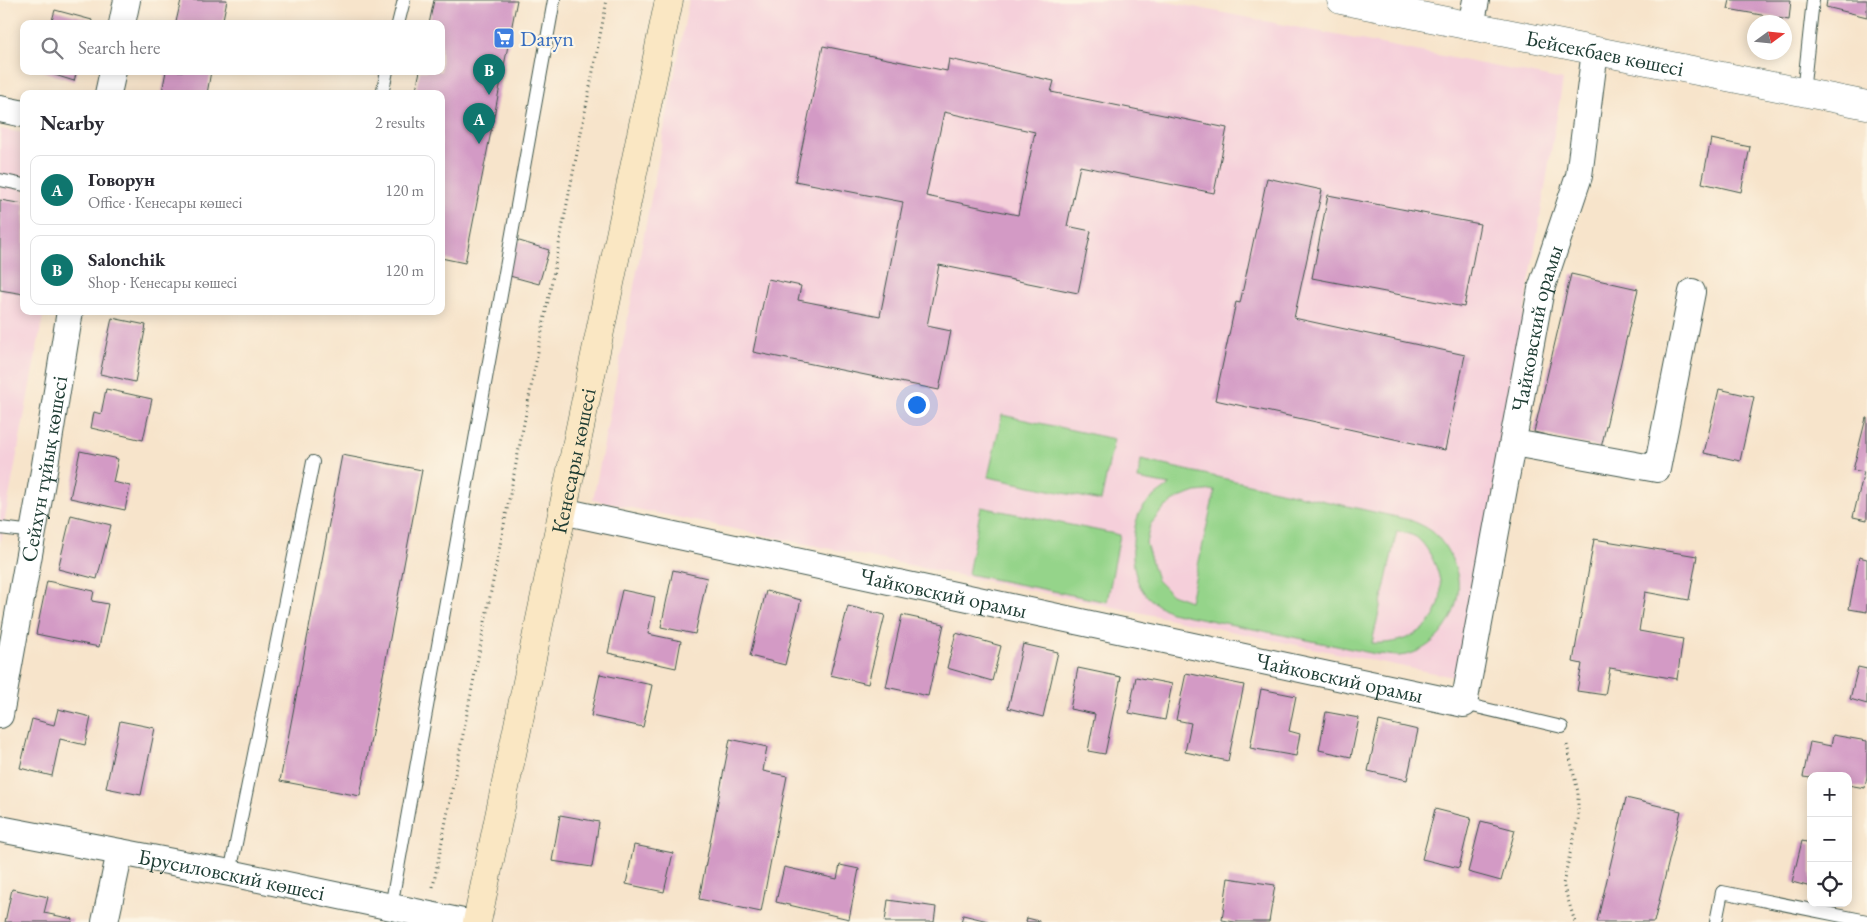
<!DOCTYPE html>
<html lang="en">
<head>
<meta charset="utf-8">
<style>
	body { margin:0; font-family:"EB Garamond",serif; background:#f2f2f3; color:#2b2b33 }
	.controls { position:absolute; right:15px; bottom:15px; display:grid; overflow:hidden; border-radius:10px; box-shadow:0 2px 12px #0003 }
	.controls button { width:45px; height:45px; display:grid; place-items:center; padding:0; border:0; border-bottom:1px solid #e1e1e2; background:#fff; color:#2b2b33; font:25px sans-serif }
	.compass { position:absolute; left:1747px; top:15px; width:45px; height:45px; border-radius:50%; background:#fff; box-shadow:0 2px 12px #0003; rotate:75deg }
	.you { position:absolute; left:916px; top:404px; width:18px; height:18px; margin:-12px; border:4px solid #fff; border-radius:50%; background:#1a73e8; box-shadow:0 0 0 8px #1a73e833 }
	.badge { display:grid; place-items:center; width:32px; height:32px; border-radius:50%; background:#0f766e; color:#fff; font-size:16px; font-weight:700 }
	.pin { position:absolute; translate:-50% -41px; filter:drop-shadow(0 1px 2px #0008) }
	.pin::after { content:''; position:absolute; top:26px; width:18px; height:15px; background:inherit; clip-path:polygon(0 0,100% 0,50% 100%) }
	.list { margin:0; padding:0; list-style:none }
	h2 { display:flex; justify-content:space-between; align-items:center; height:65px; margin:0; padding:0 20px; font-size:21px }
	h2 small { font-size:16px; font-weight:400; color:#7c7c81 }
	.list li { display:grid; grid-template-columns:32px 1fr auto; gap:15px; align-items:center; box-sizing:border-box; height:70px; margin:0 10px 10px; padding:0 10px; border:1px solid #e1e1e2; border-radius:10px }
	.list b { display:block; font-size:19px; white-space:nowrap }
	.list p { margin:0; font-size:16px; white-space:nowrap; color:#7c7c81 }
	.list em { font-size:16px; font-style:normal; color:#7c7c81 }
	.icon { flex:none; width:28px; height:28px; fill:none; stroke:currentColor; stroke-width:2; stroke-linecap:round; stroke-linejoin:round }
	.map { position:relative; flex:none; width:1867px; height:922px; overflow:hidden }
	.search { position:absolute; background:#fff; box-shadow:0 2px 12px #0003; left:20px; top:20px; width:425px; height:55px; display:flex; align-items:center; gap:12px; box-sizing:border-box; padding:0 18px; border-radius:10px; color:#7c7c81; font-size:19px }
	.panel { position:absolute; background:#fff; box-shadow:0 2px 12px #0003; left:20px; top:90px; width:425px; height:225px; border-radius:10px }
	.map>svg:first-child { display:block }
	.built { fill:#f5cfda }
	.green { fill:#95d48a; stroke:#5a885f; fill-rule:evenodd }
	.building { fill:#d39ac5; fill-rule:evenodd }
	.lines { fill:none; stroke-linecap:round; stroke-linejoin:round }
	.service-casing { stroke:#3f564b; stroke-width:14 }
	.minor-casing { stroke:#3f564b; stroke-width:28 }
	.tertiary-casing { stroke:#3f564b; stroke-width:29 }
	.secondary-casing { stroke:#3f564b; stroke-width:29 }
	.path { stroke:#3f564b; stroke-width:3; stroke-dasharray:1 4; stroke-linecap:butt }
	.service { stroke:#fff; stroke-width:12 }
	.minor { stroke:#fff; stroke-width:26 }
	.tertiary { stroke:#fff; stroke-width:28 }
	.secondary { stroke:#fae7c3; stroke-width:28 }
	.labels { text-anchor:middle; stroke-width:4.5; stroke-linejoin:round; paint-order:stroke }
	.shop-label { font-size:22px; fill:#366cbe; stroke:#fcf5e5; text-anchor:start }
	.street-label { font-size:22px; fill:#1f3d34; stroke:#fcf5e5 }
</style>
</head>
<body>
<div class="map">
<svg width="1867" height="922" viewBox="0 0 1867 922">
	<rect width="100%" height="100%" fill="#fcf5e5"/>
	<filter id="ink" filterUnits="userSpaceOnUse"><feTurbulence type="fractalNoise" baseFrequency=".02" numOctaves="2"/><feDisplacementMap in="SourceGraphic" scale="10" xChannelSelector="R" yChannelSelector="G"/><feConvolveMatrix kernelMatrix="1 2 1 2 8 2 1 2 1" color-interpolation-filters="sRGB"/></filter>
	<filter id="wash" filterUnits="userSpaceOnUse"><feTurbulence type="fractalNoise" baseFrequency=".0096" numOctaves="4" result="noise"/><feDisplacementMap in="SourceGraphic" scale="20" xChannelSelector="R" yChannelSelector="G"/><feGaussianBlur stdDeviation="1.12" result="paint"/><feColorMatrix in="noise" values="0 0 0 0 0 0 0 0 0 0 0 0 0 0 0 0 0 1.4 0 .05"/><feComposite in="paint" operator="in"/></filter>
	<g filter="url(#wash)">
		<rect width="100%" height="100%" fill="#f7e4cb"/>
		<!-- built -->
		<path class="built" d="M689,0H1158L1563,80L1463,679L593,500Z
			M0,129L24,133V311H44L0,545Z"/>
		<!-- green -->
		<path class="green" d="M1002,415L1114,439L1101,501L988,477Z
			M1141,460L1410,520C1422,525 1434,530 1441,541C1449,551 1456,566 1458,579C1462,614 1436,653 1399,656C1392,656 1384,654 1376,654L1170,612C1159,606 1148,600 1141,588C1130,570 1130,529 1141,510C1149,499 1159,493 1170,485L1138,479ZM1215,490L1190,601L1171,594L1157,580L1146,543L1150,525L1164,508L1179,498L1196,492ZM1397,531C1403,533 1411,534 1416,537C1424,543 1430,553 1434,562C1456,611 1421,646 1372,643Z
			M981,507L1120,535L1107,602L968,574Z"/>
		<g id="blocks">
			<!-- building -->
			<path class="building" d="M181,0H227L222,24L176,22Z
				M434,0H517L465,263L441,258V94H415L420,71H441V24H429Z
				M1730,0H1791L1789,20L1728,9Z
				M1827,0H1867V17L1826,7Z
				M55,10L92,20L91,24H51Z
				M823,46L947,71L949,59L1054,81L1051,92L1227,128L1214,193L1080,166L1067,226L1091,231L1078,293L939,265L927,326L951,331L939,390L753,352L768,279L801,286L798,300L880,316L903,202L795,181ZM944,112L1035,132L1018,215L926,196Z
				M42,71H77L74,81Z
				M166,71H211L207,94H172L162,92Z
				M1711,139L1750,147L1741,192L1702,183Z
				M1267,178L1322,190L1294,318L1465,355L1445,450L1215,400L1236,302L1240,303Z
				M1328,195L1480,224L1464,307L1312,278Z
				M0,200L24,204V294L0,290Z
				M516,240L549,250L539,284L506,275Z
				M1571,274L1638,289L1601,448L1534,432Z
				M112,318L146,325L135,382L100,374Z
				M106,389L152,399L143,440L91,428L94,412L101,414Z
				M1719,389L1754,397L1740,461L1704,453Z
				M1866,418H1867V520L1853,517L1864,472L1853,470Z
				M80,451L118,459L113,482L130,486L125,510L70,498Z
				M342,455L422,470L360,796L280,781Z
				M71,515L111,525L97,579L58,569Z
				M1594,539L1697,556L1689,600L1645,592L1639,631L1683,639L1677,679L1610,668L1605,695L1577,691L1582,664L1573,662Z
				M1859,557L1867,559V612L1849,609Z
				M673,570L707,578L695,634L661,627Z
				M47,581L94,591L92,601L108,604L99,647L36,634Z
				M622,590L655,597L648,634L681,641L676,668L608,653Z
				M766,591L801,600L785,665L750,656Z
				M848,606L885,615L868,684L830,675Z
				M902,615L944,624L928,696L886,687Z
				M956,633L1001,646L992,681L947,668Z
				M1023,644L1058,652L1043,717L1008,708Z
				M1858,667L1867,669V704L1850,699Z
				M1078,668L1121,677L1105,754L1088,751L1095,714L1070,709Z
				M1186,673L1244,685L1228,761L1185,752L1191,723L1176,720Z
				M600,674L652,685L643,727L591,716Z
				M1136,677L1172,684L1165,720L1129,713Z
				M1261,689L1296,696L1289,731L1300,734L1296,756L1250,748Z
				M58,709L91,717L85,745L60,739L52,776L20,768L32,719L54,725Z
				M1326,712L1359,718L1351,757L1319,750Z
				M120,721L155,728L141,795L106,788Z
				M1379,721L1418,730L1407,780L1368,771Z
				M1833,735L1867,741V776L1865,788L1848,785V776H1811V778L1803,777L1810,742L1831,746Z
				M730,739L767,747L763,771L787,776L761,912L699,899Z
				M1626,798L1681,811L1654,922H1597Z
				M1435,809L1471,818L1459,868L1422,859Z
				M560,815L599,822L592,867L552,861Z
				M1481,821L1515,830L1501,881L1468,872Z
				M1802,841L1811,843V887L1792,882Z
				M634,845L673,853L664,892L626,884Z
				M840,865L859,869L849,919L776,902L784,867L837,879Z
				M1228,878L1275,885L1269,922H1235L1222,920Z
				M12,889L48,897L44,913L73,919L72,922H5Z
				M888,900L936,907L934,922H885Z
				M963,915L988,921V922H961Z
				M1027,918L1039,921V922H1026Z"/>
		</g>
	</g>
	<g filter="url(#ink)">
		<use href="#blocks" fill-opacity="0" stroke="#3f564b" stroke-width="1"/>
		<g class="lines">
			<!-- service casing -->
			<g class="service-casing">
				<path id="service" d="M398,24L404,0
					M1803,93L1813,0
					M382,94L387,71
					M0,180L24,185
					M0,528L33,532
					M1464,704L1562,727
					M230,873L313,462
					M391,907L554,0
					M1716,922L1722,892L1867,921"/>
			</g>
			<!-- minor casing -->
			<g class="minor-casing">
				<g id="minor">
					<path d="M122,24L127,0"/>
					<path d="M1471,26L1476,0"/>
					<path d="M108,94L113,71"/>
					<path d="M0,109L24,114"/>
					<path d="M1514,443L1657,469L1692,292"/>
					<path id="s1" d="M562,511L1464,704L1541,289L1579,176L1595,51"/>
					<path id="s2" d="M0,715L44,471L70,311"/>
					<path id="s3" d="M0,829L230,873L463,922"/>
					<path d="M105,922L120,852"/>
				</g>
			</g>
			<!-- tertiary casing -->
			<g class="tertiary-casing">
				<g id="tertiary">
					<path id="s4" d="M1341,0L1867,105"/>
				</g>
			</g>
			<!-- secondary casing -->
			<g class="secondary-casing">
				<g id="secondary">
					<path id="s5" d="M477,922L669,0"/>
				</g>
			</g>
			<!-- path -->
			<path class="path" d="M1567,745L1578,792V819L1563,884L1575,922
				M433,887L607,0"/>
			<!-- service -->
			<use href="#service" class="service"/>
			<!-- minor -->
			<use href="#minor" class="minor"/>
			<!-- tertiary -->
			<use href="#tertiary" class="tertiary"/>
			<!-- secondary -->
			<use href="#secondary" class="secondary"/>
		</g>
	</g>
	<!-- icons -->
	<defs>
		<g id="supermarket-square" transform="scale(1.125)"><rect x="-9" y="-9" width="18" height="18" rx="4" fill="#3f7fe0" stroke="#fcf5e5"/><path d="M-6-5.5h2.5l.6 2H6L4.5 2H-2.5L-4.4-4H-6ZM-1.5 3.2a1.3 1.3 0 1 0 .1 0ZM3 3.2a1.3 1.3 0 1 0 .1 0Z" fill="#fff"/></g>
	</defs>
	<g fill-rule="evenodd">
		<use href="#supermarket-square" x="504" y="38"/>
	</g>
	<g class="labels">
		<!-- shop labels -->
		<g class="shop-label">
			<text x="520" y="46">Daryn</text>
		</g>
		<!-- street labels -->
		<g class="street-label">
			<text dy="8" stroke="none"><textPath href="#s4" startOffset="269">Бейсекбаев көшесі</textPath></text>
			<text dy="8" stroke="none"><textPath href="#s1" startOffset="1305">Чайковский орамы</textPath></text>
			<text dy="8" stroke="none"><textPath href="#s5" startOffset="471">Кенесары көшесі</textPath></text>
			<text dy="8" stroke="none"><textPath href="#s2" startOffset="250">Сейхун тұйық көшесі</textPath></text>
			<text dy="8" stroke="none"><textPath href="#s1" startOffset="390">Чайковский орамы</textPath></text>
			<text dy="8" stroke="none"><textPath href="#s1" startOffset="795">Чайковский орамы</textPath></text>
			<text dy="8" stroke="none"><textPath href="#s3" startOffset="236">Брусиловский көшесі</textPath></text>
		</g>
	</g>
</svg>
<div class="controls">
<button>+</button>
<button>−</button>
<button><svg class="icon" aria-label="locate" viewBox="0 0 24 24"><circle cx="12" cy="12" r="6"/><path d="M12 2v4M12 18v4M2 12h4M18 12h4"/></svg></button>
</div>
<svg class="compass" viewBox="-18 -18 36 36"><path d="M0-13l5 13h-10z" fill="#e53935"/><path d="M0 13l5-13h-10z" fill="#7c7c81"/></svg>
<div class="you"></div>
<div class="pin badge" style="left:479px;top:144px">A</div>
<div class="pin badge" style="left:489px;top:95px">B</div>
<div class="search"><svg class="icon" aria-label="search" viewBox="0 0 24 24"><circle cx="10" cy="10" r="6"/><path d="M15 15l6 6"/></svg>Search here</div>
<section class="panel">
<h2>Nearby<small>2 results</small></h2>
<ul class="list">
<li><span class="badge">A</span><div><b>Говорун</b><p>Office · Кенесары көшесі</p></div><em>120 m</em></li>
<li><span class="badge">B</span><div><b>Salonchik</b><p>Shop · Кенесары көшесі</p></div><em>120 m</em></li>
</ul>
</section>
</div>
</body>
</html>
